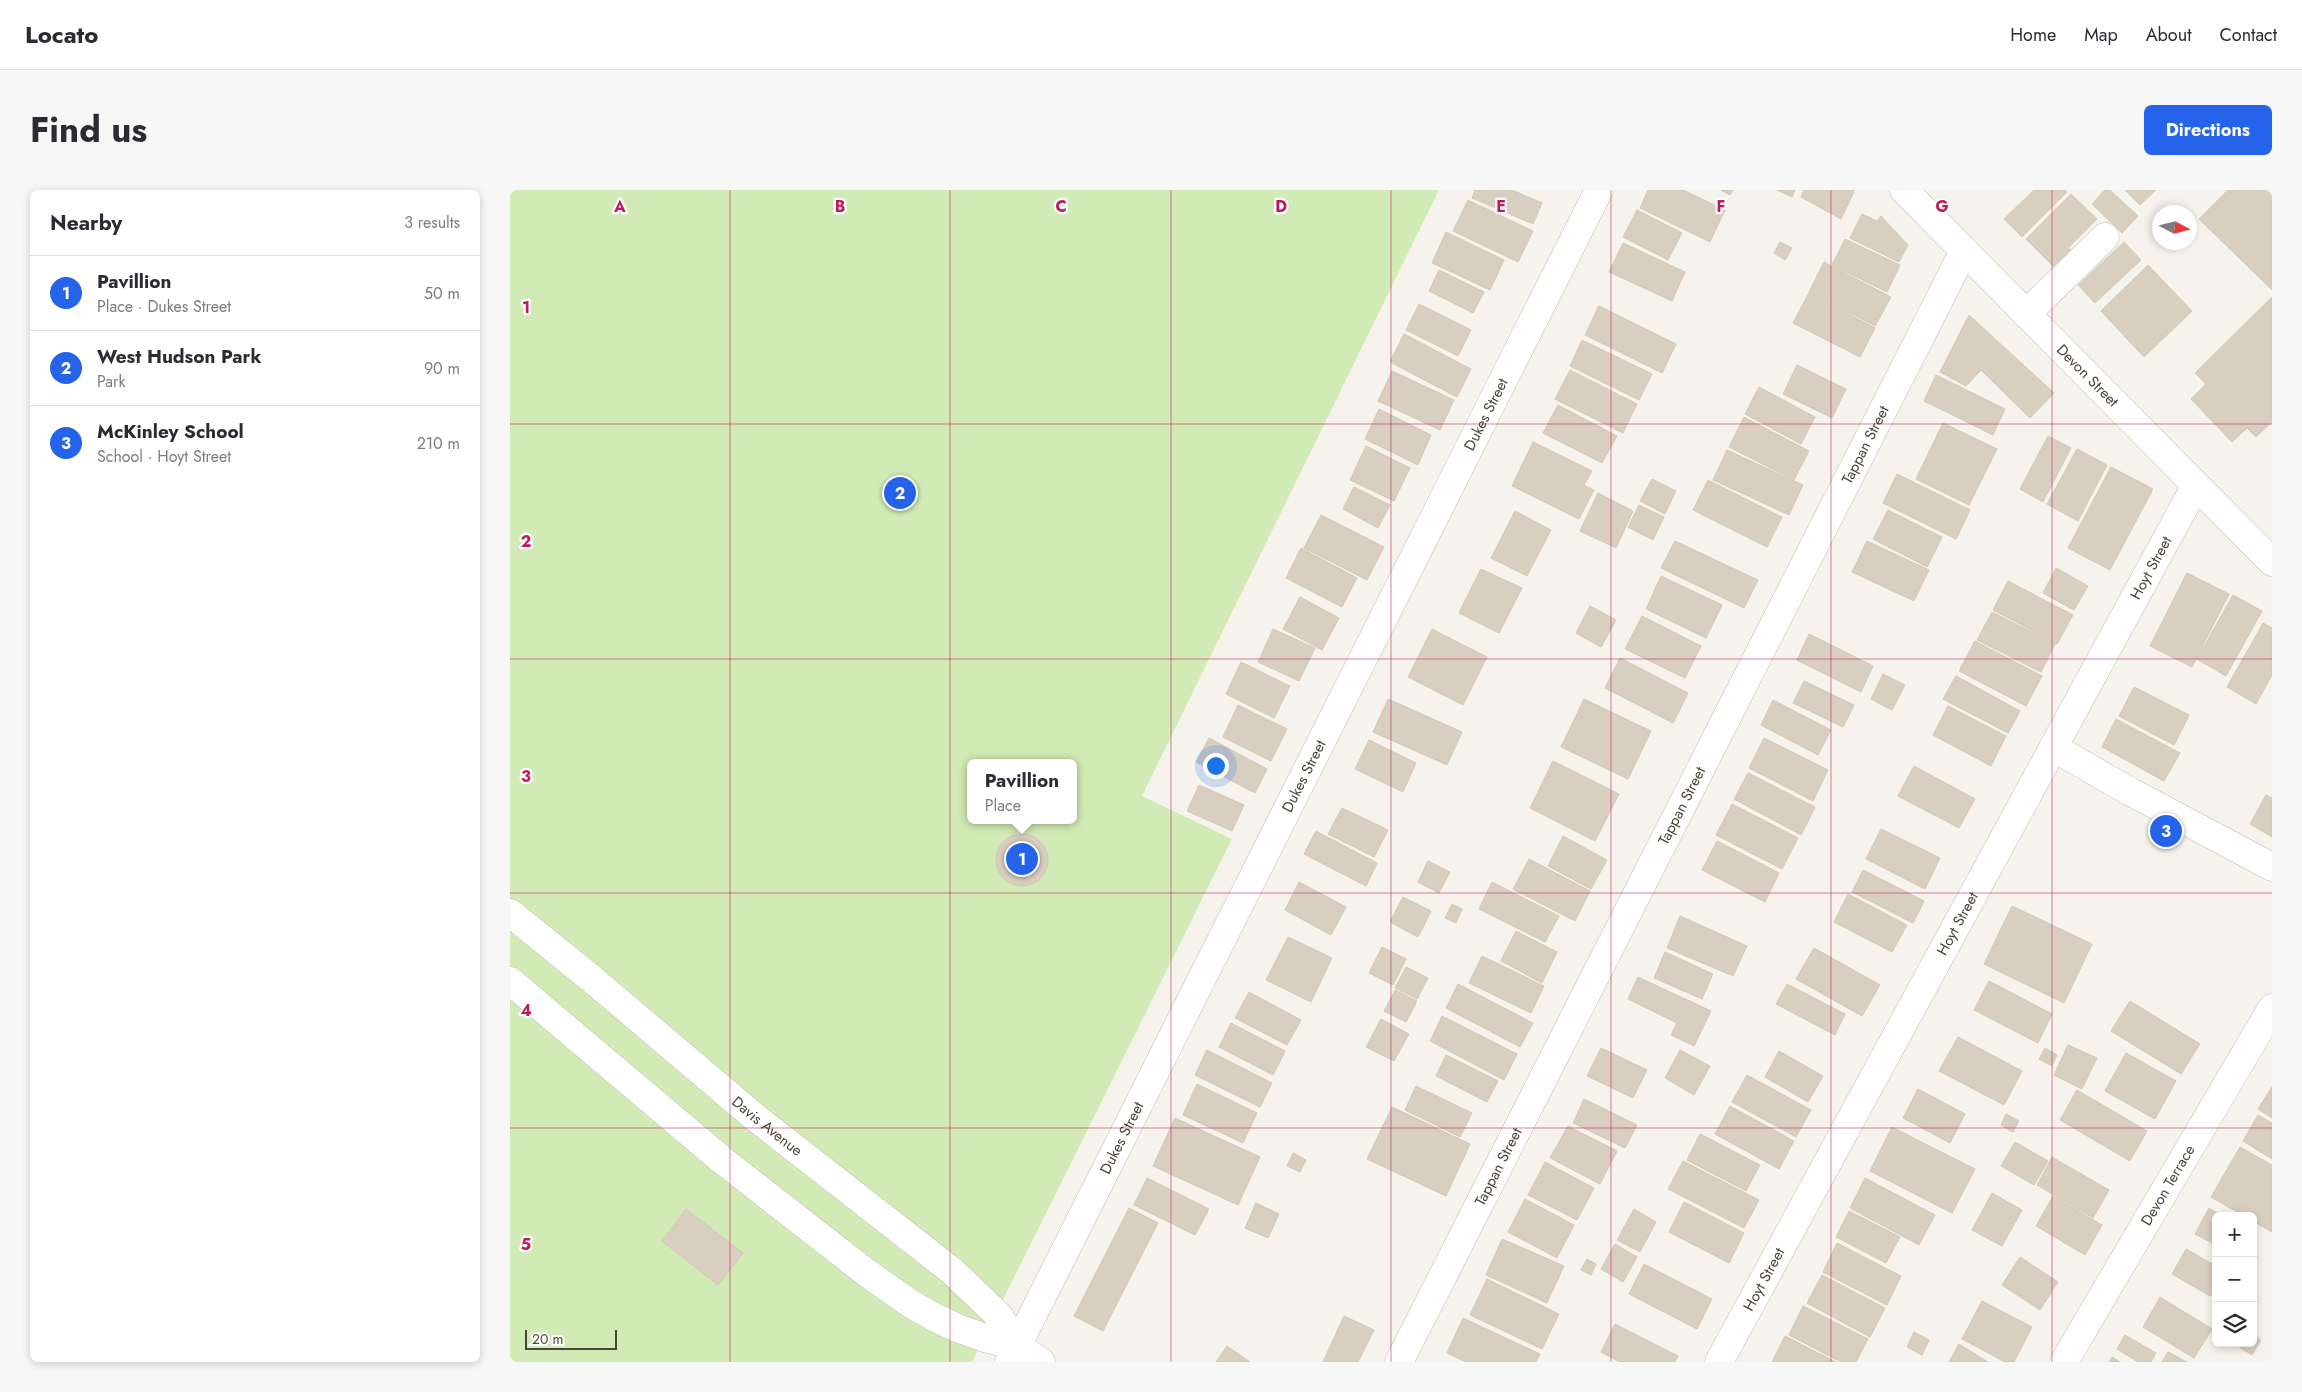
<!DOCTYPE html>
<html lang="en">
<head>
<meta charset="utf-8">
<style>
	body { margin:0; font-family:Jost,sans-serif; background:#f7f7f7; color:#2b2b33 }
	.controls { position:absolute; right:15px; bottom:15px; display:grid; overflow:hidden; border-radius:8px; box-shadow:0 2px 8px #0003 }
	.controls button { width:45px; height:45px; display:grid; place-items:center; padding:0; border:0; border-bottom:1px solid #e1e1e2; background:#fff; color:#2b2b33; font:25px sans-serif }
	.compass { position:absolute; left:1642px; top:15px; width:45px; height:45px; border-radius:50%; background:#fff; box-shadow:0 2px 8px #0003; rotate:97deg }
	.scale { position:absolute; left:15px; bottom:12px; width:92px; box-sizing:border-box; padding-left:5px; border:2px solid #4b4439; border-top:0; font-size:14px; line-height:18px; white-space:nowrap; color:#4b4439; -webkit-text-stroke:4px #fff; paint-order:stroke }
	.you { position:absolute; left:705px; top:575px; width:18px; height:18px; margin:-12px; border:4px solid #fff; border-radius:50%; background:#1a73e8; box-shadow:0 0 0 8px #1a73e833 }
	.badge { display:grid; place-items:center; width:32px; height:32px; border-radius:50%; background:#2563eb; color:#fff; font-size:16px; font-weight:700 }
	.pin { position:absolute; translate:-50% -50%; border:2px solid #fff; box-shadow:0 1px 5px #0006 }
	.popup { position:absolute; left:457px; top:569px; width:110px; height:65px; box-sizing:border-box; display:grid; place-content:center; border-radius:8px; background:#fff; filter:drop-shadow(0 1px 4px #0005); font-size:16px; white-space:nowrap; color:#7c7c81 }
	.popup b { font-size:19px; color:#2b2b33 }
	.popup::after { content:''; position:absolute; left:50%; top:100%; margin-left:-10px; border:10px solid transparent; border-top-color:#fff }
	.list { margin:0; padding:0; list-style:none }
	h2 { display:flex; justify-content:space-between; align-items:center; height:65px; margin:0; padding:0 20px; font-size:21px }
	h2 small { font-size:16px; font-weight:400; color:#7c7c81 }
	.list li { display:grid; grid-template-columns:32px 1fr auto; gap:15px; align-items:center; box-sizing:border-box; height:75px; padding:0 20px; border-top:1px solid #e1e1e2 }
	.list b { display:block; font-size:19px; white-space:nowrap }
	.list p { margin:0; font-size:16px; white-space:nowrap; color:#7c7c81 }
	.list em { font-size:16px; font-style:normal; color:#7c7c81 }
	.icon { flex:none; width:28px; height:28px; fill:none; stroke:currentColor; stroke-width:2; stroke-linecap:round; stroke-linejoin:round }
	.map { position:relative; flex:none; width:1762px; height:1172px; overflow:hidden; border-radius:8px }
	header { display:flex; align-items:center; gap:30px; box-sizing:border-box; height:70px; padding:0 25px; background:#fff; border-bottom:1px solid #e1e1e2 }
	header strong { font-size:24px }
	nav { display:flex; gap:28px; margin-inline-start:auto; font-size:18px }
	.intro { display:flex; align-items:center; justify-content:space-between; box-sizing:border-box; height:120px; padding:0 30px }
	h1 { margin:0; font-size:35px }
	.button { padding:12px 22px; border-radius:8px; background:#2563eb; color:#fff; font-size:18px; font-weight:700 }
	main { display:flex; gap:30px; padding:0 30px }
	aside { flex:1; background:#fff; border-radius:8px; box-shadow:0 2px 8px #0003 }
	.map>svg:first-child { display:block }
	.park { fill:#d2eab5; fill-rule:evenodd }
	.building { fill:#d8cfc1; stroke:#d3c7b4 }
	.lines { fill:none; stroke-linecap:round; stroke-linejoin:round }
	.minor-casing { stroke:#c2bbae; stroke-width:29 }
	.minor { stroke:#fff; stroke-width:28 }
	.grid { fill:none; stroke:#c2185b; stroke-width:1; stroke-opacity:0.55 }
	.labels { text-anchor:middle; stroke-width:4.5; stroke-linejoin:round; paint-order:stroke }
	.street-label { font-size:15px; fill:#4b4439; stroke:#fff }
	.grid-label { font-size:16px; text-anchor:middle; font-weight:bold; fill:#c2185b; stroke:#fff; stroke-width:4.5; stroke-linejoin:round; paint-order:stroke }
</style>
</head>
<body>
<header>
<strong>Locato</strong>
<nav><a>Home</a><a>Map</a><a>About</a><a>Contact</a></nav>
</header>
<div class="intro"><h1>Find us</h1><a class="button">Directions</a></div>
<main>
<aside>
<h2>Nearby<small>3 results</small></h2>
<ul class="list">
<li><span class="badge">1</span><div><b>Pavillion</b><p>Place · Dukes Street</p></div><em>50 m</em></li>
<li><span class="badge">2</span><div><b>West Hudson Park</b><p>Park</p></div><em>90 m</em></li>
<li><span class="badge">3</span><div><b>McKinley School</b><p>School · Hoyt Street</p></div><em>210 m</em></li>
</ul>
</aside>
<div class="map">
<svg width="1762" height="1172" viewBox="0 0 1762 1172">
	<rect width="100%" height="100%" fill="#f6f3ec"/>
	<!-- park -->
	<path class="park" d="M0,0H929L632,606L722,649L462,1172H0ZM461,573H563V630H461Z"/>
	<!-- building -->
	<path class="building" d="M965,0H1002L1032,13L1023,34L962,8Z
		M1138,0H1173L1215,20L1200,52L1130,18Z
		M1211,0H1223L1220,5Z
		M1267,0H1285L1282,7Z
		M1294,0H1343L1344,2L1331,29L1291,7Z
		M1524,0H1555L1557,2L1512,47L1494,29Z
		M1595,0H1600L1628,26L1612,43L1582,14Z
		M1615,0H1646L1630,15Z
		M1718,0H1762V100L1689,29Z
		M1561,4L1587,29L1558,58L1564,63L1547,80L1516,49Z
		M958,10L1023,41L1008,72L943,41Z
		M1127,20L1172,43L1158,70L1113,47Z
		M1352,24L1367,31L1371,26L1398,55L1389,72L1340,48Z
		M936,42L994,70L980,100L922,73Z
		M1335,49L1390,75L1377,102L1322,75Z
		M1270,52L1282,58L1275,70L1264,63Z
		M1614,52L1631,70L1585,113L1568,95Z
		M1113,53L1175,82L1162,111L1099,82Z
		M1314,72L1381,107L1365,136L1299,102Z
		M1638,75L1682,121L1634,167L1591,121Z
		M929,80L974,102L963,123L919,101Z
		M1299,103L1365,138L1350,167L1283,133Z
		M1762,107V232L1746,247L1737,238L1722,252L1681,209L1696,194L1685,183Z
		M909,114L961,140L948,166L896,140Z
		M1089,116L1166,154L1152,183L1075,145Z
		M1459,125L1544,203L1520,228L1471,180L1456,196L1430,182Z
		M894,144L961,179L947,207L880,172Z
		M1072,150L1142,184L1129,210L1060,176Z
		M1287,175L1336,199L1322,228L1273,204Z
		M1060,180L1127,214L1113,243L1045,209Z
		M882,181L944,210L930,240L868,211Z
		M1426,185L1495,219L1483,245L1414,211Z
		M1249,197L1305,227L1291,254L1235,224Z
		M1048,215L1107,246L1092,273L1033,243Z
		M869,219L921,245L908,275L855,249Z
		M1234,227L1299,261L1284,290L1219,257Z
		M1433,233L1487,259L1459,315L1406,289Z
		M1538,246L1561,258L1533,312L1510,299Z
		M1023,252L1082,281L1074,295L1084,300L1069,329L1002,296Z
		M856,256L900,278L884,311L840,290Z
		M1567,259L1597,275L1568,331L1537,314Z
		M1217,260L1293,295L1279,325L1203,290Z
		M1601,277L1643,299L1600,380L1558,358Z
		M1387,284L1460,320L1446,349L1373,313Z
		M1142,289L1166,301L1155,324L1130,311Z
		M1198,290L1272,327L1257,357L1183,320Z
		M844,297L880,315L868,338L833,319Z
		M1088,303L1123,321L1106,358L1070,341Z
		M1129,315L1154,327L1143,350L1118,337Z
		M1378,320L1432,347L1417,377L1363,349Z
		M1005,321L1041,340L1017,386L981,368Z
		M811,325L874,357L857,390L794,358Z
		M1165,351L1248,390L1234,418L1151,378Z
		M1357,351L1419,380L1404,411L1342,382Z
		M791,358L847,388L832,417L776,388Z
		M1546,378L1578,396L1564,420L1533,403Z
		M971,379L1012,398L989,443L949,423Z
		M1677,383L1719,404L1682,477L1640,456Z
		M1151,386L1212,415L1196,448L1136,419Z
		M1498,391L1563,425L1547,454L1483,420Z
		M1723,405L1752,421L1716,486L1687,469Z
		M790,407L829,428L812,460L773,439Z
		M1080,416L1106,430L1091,457L1066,443Z
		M1482,422L1545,454L1531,482L1467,450Z
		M1132,426L1191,456L1175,488L1115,459Z
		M1753,433L1762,438V485L1746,514L1717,497Z
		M763,439L805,458L789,491L748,472Z
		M922,439L977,467L953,515L898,487Z
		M1299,444L1363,476L1351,502L1287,470Z
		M1465,451L1532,486L1516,516L1449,481Z
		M1110,468L1178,503L1163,533L1095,498Z
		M731,472L780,496L764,528L716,504Z
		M1373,484L1395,495L1382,520L1361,509Z
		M1446,486L1510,521L1498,543L1433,509Z
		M1294,491L1344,515L1333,537L1283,513Z
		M1624,497L1679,525L1664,555L1609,526Z
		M878,509L952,542L937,575L863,542Z
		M1074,509L1141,541L1118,589L1051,557Z
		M1263,510L1321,540L1308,565L1251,535Z
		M728,515L777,539L761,571L713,547Z
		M1438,516L1496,546L1481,576L1423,545Z
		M1606,529L1670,563L1654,591L1592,557Z
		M699,548L757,579L745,603L686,572Z
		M1254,548L1318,580L1303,611L1239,578Z
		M859,550L906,573L893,602L845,579Z
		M1043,571L1109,604L1085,651L1020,618Z
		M1404,576L1465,609L1449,638L1388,606Z
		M1238,583L1305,617L1291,645L1224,609Z
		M689,595L734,615L722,641L677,621Z
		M1756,605L1762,608V647L1740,634Z
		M1222,614L1288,648L1272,679L1206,645Z
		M832,618L878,640L864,667L818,644Z
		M1371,639L1430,668L1415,699L1356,669Z
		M806,641L867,673L856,696L794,664Z
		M486 670a26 26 0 1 1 52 0a26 26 0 1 1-52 0Z
		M1053,646L1097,670L1081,699L1038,676Z
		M1207,651L1269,683L1255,712L1192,680Z
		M1019,669L1080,701L1065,731L1003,699Z
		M918,671L940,682L929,703L908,692Z
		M1353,680L1414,711L1403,733L1342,702Z
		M789,692L836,717L821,745L775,720Z
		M982,692L1049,726L1035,752L969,719Z
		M1338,704L1397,735L1382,762L1324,732Z
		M893,707L921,721L908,747L880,732Z
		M942,714L952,719L946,733L935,728Z
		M1502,716L1582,754L1554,813L1474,774Z
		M1170,726L1237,756L1223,786L1157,758Z
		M1006,741L1047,762L1032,793L991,771Z
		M778,747L822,768L801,812L756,790Z
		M872,757L896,769L883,795L859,783Z
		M1304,758L1370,795L1352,826L1286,789Z
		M1155,762L1203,784L1192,809L1144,788Z
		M972,766L1034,796L1021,823L959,793Z
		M896,777L918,788L907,809L885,798Z
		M1128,787L1201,821L1184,856L1161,845L1167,833L1118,809Z
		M1479,791L1542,824L1528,853L1464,820Z
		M948,794L1023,833L1010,857L936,818Z
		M1277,794L1335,824L1325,845L1266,814Z
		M885,800L907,811L896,832L874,821Z
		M739,802L791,830L777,855L725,828Z
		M1620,811L1690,854L1671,884L1601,841Z
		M932,826L1007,864L994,890L920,851Z
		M871,829L899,844L884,871L856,857Z
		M721,833L775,861L763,885L709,857Z
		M1448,847L1512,881L1494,915L1429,881Z
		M1558,855L1587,868L1572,899L1544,885Z
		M1091,858L1137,880L1123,908L1077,886Z
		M1535,858L1547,865L1542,876L1529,869Z
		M697,860L762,893L750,917L685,885Z
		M1170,860L1200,876L1184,905L1155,888Z
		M1269,861L1313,886L1298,912L1255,887Z
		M1616,863L1666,891L1645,929L1595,901Z
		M936,865L988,891L977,912L926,886Z
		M1237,885L1301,920L1286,947L1222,912Z
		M687,894L747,923L733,953L673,925Z
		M906,896L962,923L950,947L895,920Z
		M1762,897V928L1748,919Z
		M1408,899L1455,924L1440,953L1393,928Z
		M1567,900L1637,941L1620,971L1550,930Z
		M1074,909L1127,935L1115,958L1063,933Z
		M1220,916L1284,951L1269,979L1205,944Z
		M882,917L960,954L936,1006L857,969Z
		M1496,924L1509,931L1503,942L1491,935Z
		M1748,925L1762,933V969L1733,951Z
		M665,928L750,967L728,1015L643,976Z
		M1058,936L1107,961L1090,994L1040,968Z
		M1382,937L1465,979L1442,1023L1360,981Z
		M1190,944L1250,975L1236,1001L1177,970Z
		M1505,952L1538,971L1524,995L1491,976Z
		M1730,957L1762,975V1042L1743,1031V1026H1734L1701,1007Z
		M783,963L796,970L790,982L777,976Z
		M1542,967L1599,1000L1583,1028L1527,995Z
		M1173,971L1249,1010L1234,1038L1158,999Z
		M1035,972L1084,998L1067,1030L1018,1005Z
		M637,988L699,1019L685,1045L624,1015Z
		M1355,988L1425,1025L1409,1055L1340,1018Z
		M1482,1003L1512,1020L1492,1056L1462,1040Z
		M1543,1006L1592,1035L1575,1065L1526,1036Z
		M1015,1009L1064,1035L1047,1068L998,1042Z
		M1174,1012L1234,1043L1219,1073L1159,1042Z
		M746,1013L769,1024L758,1048L735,1038Z
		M619,1018L648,1033L593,1141L564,1126Z
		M1699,1018L1712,1026H1706V1055L1685,1044Z
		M176,1019L233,1063L208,1095L152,1051Z
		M1124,1019L1146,1032L1130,1062L1107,1050Z
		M1339,1021L1390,1047L1376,1073L1326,1047Z
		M992,1049L1054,1076L1037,1113L976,1085Z
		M1327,1053L1391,1086L1377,1115L1313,1082Z
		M1105,1054L1127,1067L1113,1092L1091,1079Z
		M1676,1059L1706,1076V1094L1700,1106L1662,1084Z
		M1510,1067L1548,1092L1530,1120L1492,1095Z
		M1077,1069L1086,1074L1081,1085L1071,1080Z
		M1134,1074L1202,1109L1187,1139L1119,1104Z
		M1312,1085L1375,1118L1360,1147L1297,1113Z
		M977,1089L1049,1124L1032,1159L960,1125Z
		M1650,1107L1702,1139L1684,1168L1633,1137Z
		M1472,1111L1522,1137L1504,1172H1495L1452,1149Z
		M1293,1116L1358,1149L1346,1172H1331L1279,1145Z
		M834,1126L864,1140L848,1172H813Z
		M953,1128L1030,1164L1026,1172H956L937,1163Z
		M1105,1134L1168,1166L1165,1172H1110L1091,1162Z
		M1404,1142L1419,1150L1412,1165L1397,1157Z
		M1615,1145L1646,1163L1641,1172H1628L1607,1159Z
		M1743,1145L1751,1150L1742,1165L1723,1153H1743Z
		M1275,1146L1326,1172H1262Z
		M1449,1154L1478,1172H1439Z
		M717,1156L740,1172H706Z
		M1658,1162L1677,1172H1652Z
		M1602,1167L1610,1172H1599Z"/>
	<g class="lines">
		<!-- minor casing -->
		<g class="minor-casing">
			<g id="minor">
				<path id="s1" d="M1394,0L1762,372"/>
				<path d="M1516,124L1595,47"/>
				<path d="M1544,558L1621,602L1762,677"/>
				<path id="s2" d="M0,723L83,790L246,928L442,1081L489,1126L507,1156"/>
				<path d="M0,791L212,970L357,1083L401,1114L424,1127L447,1138L478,1149L507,1156L531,1172"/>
				<path id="s3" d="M499,1172L1089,0"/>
				<path id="s4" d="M889,1172L1454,61"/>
				<path id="s5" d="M1209,1172L1685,297"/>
				<path id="s6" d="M1554,1172L1762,818"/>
			</g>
		</g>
		<!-- minor -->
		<use href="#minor" class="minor"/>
	</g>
	<!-- grid -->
	<path class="grid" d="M220,0V1172M440,0V1172M661,0V1172M881,0V1172M1101,0V1172M1321,0V1172M1542,0V1172M0,234H1762M0,469H1762M0,703H1762M0,938H1762"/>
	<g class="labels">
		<!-- street labels -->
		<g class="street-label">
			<text dy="5" stroke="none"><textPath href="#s1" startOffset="261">Devon Street</textPath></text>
			<text dy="5" stroke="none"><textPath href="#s3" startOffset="1061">Dukes Street</textPath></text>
			<text dy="5" stroke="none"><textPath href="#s4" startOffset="1029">Tappan Street</textPath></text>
			<text dy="5" stroke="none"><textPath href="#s5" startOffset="904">Hoyt Street</textPath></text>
			<text dy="5" stroke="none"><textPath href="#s3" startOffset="656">Dukes Street</textPath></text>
			<text dy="5" stroke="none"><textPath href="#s4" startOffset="624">Tappan Street</textPath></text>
			<text dy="5" stroke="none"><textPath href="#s5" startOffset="499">Hoyt Street</textPath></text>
			<text dy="5" stroke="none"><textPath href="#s2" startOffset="334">Davis Avenue</textPath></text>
			<text dy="5" stroke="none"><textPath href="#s3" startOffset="251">Dukes Street</textPath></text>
			<text dy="5" stroke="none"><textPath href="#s4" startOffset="219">Tappan Street</textPath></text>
			<text dy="5" stroke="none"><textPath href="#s6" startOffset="205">Devon Terrace</textPath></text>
			<text dy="5" stroke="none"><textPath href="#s5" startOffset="94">Hoyt Street</textPath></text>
		</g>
	</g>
	<g class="grid-label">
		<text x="110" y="22">A</text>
		<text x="330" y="22">B</text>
		<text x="551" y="22">C</text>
		<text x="771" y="22">D</text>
		<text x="991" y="22">E</text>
		<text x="1211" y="22">F</text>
		<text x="1432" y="22">G</text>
		<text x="16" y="123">1</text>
		<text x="16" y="357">2</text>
		<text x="16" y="592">3</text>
		<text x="16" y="826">4</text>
		<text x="16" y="1060">5</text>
	</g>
</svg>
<div class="controls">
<button>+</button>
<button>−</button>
<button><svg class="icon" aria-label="layers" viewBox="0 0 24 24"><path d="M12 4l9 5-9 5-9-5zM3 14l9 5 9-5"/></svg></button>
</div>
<svg class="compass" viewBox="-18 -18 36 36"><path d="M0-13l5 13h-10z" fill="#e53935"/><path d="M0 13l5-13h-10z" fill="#7c7c81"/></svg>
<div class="scale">20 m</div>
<div class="you"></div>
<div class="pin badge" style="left:512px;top:669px">1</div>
<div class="popup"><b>Pavillion</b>Place</div>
<div class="pin badge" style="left:390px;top:303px">2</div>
<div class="pin badge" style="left:1656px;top:641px">3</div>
</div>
</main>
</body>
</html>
